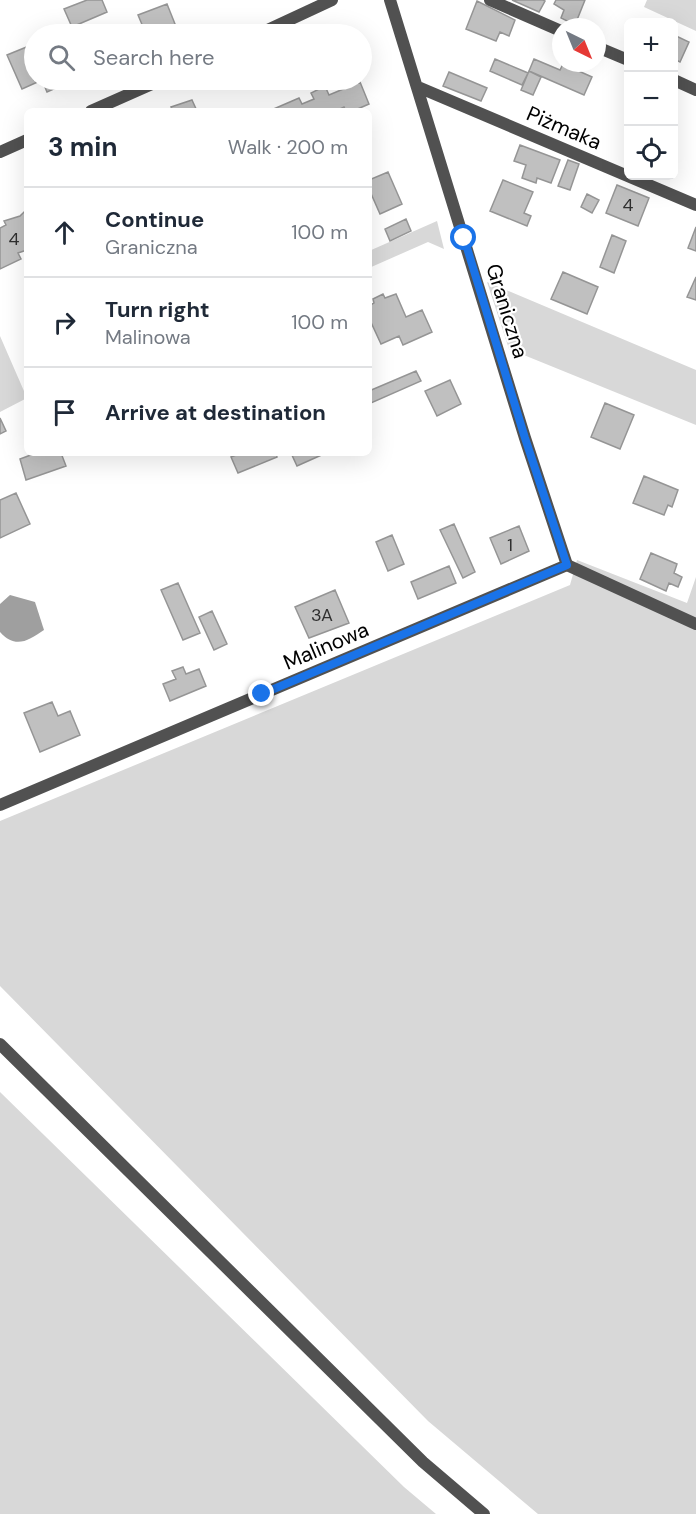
<!DOCTYPE html>
<html lang="en">
<head>
<meta charset="utf-8">
<style>
	body { margin:0; font-family:"DM Sans",sans-serif; background:#f2f2f3; color:#1f2937 }
	.controls { position:absolute; right:18px; top:18px; display:grid; overflow:hidden; border-radius:9px; box-shadow:0 6px 24px #0002 }
	.controls button { width:54px; height:54px; display:grid; place-items:center; padding:0; border:0; border-bottom:2px solid #e0e1e3; background:#fff; color:#1f2937; font:30px sans-serif }
	.compass { position:absolute; left:552px; top:18px; width:54px; height:54px; border-radius:50%; background:#fff; box-shadow:0 6px 24px #0002; rotate:137deg }
	.stop { position:absolute; width:18px; height:18px; margin:-14px; border:4px solid #1a73e8; border-radius:50%; background:#fff }
	.stop.end { background:#1a73e8; border-color:#fff; box-shadow:0 2px 6px #0008 }
	.list { margin:0; padding:0; list-style:none }
	h2 { display:flex; justify-content:space-between; align-items:center; height:78px; margin:0; padding:0 24px; font-size:26px }
	h2 small { font-size:20px; font-weight:400; color:#747a83 }
	.list li { display:grid; grid-template-columns:39px 1fr auto; gap:18px; align-items:center; box-sizing:border-box; height:90px; padding:0 24px; border-top:2px solid #e0e1e3 }
	.list b { display:block; font-size:22px; white-space:nowrap }
	.list p { margin:0; font-size:20px; white-space:nowrap; color:#747a83 }
	.list em { font-size:20px; font-style:normal; color:#747a83 }
	.icon { flex:none; width:33px; height:33px; fill:none; stroke:currentColor; stroke-width:2; stroke-linecap:round; stroke-linejoin:round }
	.map { position:relative; flex:none; width:696px; height:1514px; overflow:hidden }
	.search { position:absolute; background:#fff; box-shadow:0 6px 24px #0002; left:24px; top:24px; width:348px; height:66px; display:flex; align-items:center; gap:15px; box-sizing:border-box; padding:0 21px; border-radius:33px; color:#747a83; font-size:22px }
	.panel { position:absolute; background:#fff; box-shadow:0 6px 24px #0002; left:24px; top:108px; width:348px; height:348px; border-radius:9px }
	.map>svg:first-child { display:block }
	.green { fill:#d8d8d8 }
	.water { fill:#9f9f9f }
	.building { fill:#c0c0c0; stroke:#959595; stroke-width:1.5 }
	.lines { fill:none; stroke-linecap:round; stroke-linejoin:round }
	.lane { stroke:#515151; stroke-width:12 }
	.street { stroke:#515151; stroke-width:12 }
	.route { stroke:#1a73e8; stroke-width:8 }
	.labels { text-anchor:middle; stroke-width:4.5; stroke-linejoin:round; paint-order:stroke }
	.number-label { font-size:18px; fill:#303030 }
	.street-label { font-size:21px; fill:#000; stroke:#fff }
</style>
</head>
<body>
<div class="map">
<svg width="696" height="1514" viewBox="0 0 696 1514">
	<rect width="100%" height="100%" fill="#fff"/>
	<!-- green -->
	<path class="green" d="M647,0H696V31L644,7Z
		M437,221L444,249L428,242L369,268V251Z
		M487,282L696,370V425L509,349Z
		M0,336L27,398L0,412Z
		M577,560L687,603L696,577V1514H538L428,1421L0,986V821L570,585Z
		M0,1092L404,1487L436,1514H0Z"/>
	<!-- water -->
	<path class="water" d="M10,595L35,602L44,630C28,641 15,649 0,632V604Z"/>
	<!-- building -->
	<path class="building" d="M87,0H102L107,12L72,27L64,9Z
		M512,0H543L545,1L539,12Z
		M556,0H585L575,25L561,18L564,10L554,4Z
		M477,1L515,20L509,36L500,32L496,41L466,29Z
		M167,4L179,34H146L138,15Z
		M71,28L74,34H56Z
		M674,35L689,42L680,62L674,59Z
		M29,46L32,52L34,51V80H42L22,89L7,55Z
		M495,59L528,73L522,85L490,71Z
		M534,59L560,70L563,64L592,77L584,95L529,71Z
		M529,71L541,77L533,95L521,90Z
		M449,72L487,88L481,101L443,86Z
		M42,80H66L67,83L47,92Z
		M360,82L369,104L353,111H346L344,107L336,111H269L299,98L302,104L314,99L311,93L325,86L329,95Z
		M192,100L197,111H173L171,107Z
		M520,145L560,160L551,183L537,178L536,183L522,178L526,165L514,161Z
		M568,160L579,164L570,190L558,186Z
		M388,172L402,204L380,214L369,189V180Z
		M503,180L533,192L524,213L531,216L527,226L490,211Z
		M617,185L649,198L638,226L606,213Z
		M587,194L599,200L592,213L581,207Z
		M25,211L27,210V250L18,253L21,259L0,269V228L6,225L4,221L20,216Z
		M406,219L411,231L390,241L385,229Z
		M696,227V251L688,248Z
		M612,235L626,241L614,273L600,267Z
		M563,272L598,287L587,314L551,299Z
		M696,277V300L687,297Z
		M383,294L385,298L396,294L406,317L422,310L432,332L403,345L399,336L381,344L369,318V306L374,303L373,299Z
		M416,371L421,381L371,403L369,391Z
		M450,380L461,404L437,416L425,391Z
		M605,403L634,415L620,449L591,437Z
		M0,418L6,431L0,434Z
		M36,453H61L66,466L26,480L20,459Z
		M241,453H276L277,457L238,473L231,457Z
		M291,453H326L297,466Z
		M644,476L678,490L672,507L668,505L664,515L633,503Z
		M16,493L30,524L0,538V500Z
		M454,524L475,572L463,578L440,530Z
		M519,526L529,551L501,564L490,538Z
		M392,535L404,564L388,571L376,542Z
		M651,553L677,564L674,573L682,577L678,587L669,583L666,591L640,579Z
		M449,566L456,583L418,599L411,582Z
		M178,583L200,633L183,640L161,590Z
		M335,590L349,623L309,638L295,607Z
		M212,611L227,644L214,650L199,617Z
		M183,667L186,674L199,669L206,686L170,701L163,684L176,679L172,671Z
		M52,702L58,716L70,711L80,735L40,752L24,713Z"/>
	<g class="lines">
		<!-- lane -->
		<path class="lane" d="M567,565L696,624"/>
		<!-- street -->
		<path class="street" d="M490,0L561,31
			M259,34L332,0
			M597,47L628,60
			M674,80L696,90
			M418,87L696,205
			M91,111L161,80
			M0,152L27,140
			M0,805L567,565L525,438L390,0
			M0,1044L423,1462L484,1514"/>
	</g>
	<g class="lines">
		<!-- route -->
		<path class="route" d="M262,694L567,565L525,438L464,238"/>
	</g>
	<g class="labels">
		<!-- number labels -->
		<g class="number-label">
			<text x="628" y="211">4</text>
			<text x="14" y="245">4</text>
			<text x="510" y="551">1</text>
			<text x="322" y="621">3A</text>
		</g>
		<!-- street labels -->
		<g class="street-label">
			<text transform="translate(564 128) rotate(23)" y="7">Piżmaka</text>
			<text transform="translate(507 311) rotate(73)" y="7">Graniczna</text>
			<text transform="translate(326 646) rotate(-23)" y="7">Malinowa</text>
		</g>
	</g>
</svg>
<div class="controls">
<button>+</button>
<button>−</button>
<button><svg class="icon" aria-label="locate" viewBox="0 0 24 24"><circle cx="12" cy="12" r="6"/><path d="M12 2v4M12 18v4M2 12h4M18 12h4"/></svg></button>
</div>
<svg class="compass" viewBox="-18 -18 36 36"><path d="M0-13l5 13h-10z" fill="#e53935"/><path d="M0 13l5-13h-10z" fill="#747a83"/></svg>
<div class="stop" style="left:464px;top:238px"></div>
<div class="stop end" style="left:262px;top:694px"></div>
<div class="search"><svg class="icon" aria-label="search" viewBox="0 0 24 24"><circle cx="10" cy="10" r="6"/><path d="M15 15l6 6"/></svg>Search here</div>
<section class="panel">
<h2>3 min<small>Walk · 200 m</small></h2>
<ul class="list">
<li><svg class="icon" aria-label="ahead" viewBox="0 0 24 24"><path d="M12 20V5M6 11l6-6 6 6"/></svg><div><b>Continue</b><p>Graniczna</p></div><em>100 m</em></li>
<li><svg class="icon" aria-label="right" viewBox="0 0 24 24"><path d="M7 20v-9h11M14 6l5 5-5 5"/></svg><div><b>Turn right</b><p>Malinowa</p></div><em>100 m</em></li>
<li><svg class="icon" aria-label="arrive" viewBox="0 0 24 24"><path d="M6 21V4h12l-3 4 3 4H6"/></svg><div><b>Arrive at destination</b></div></li>
</ul>
</section>
</div>
</body>
</html>
